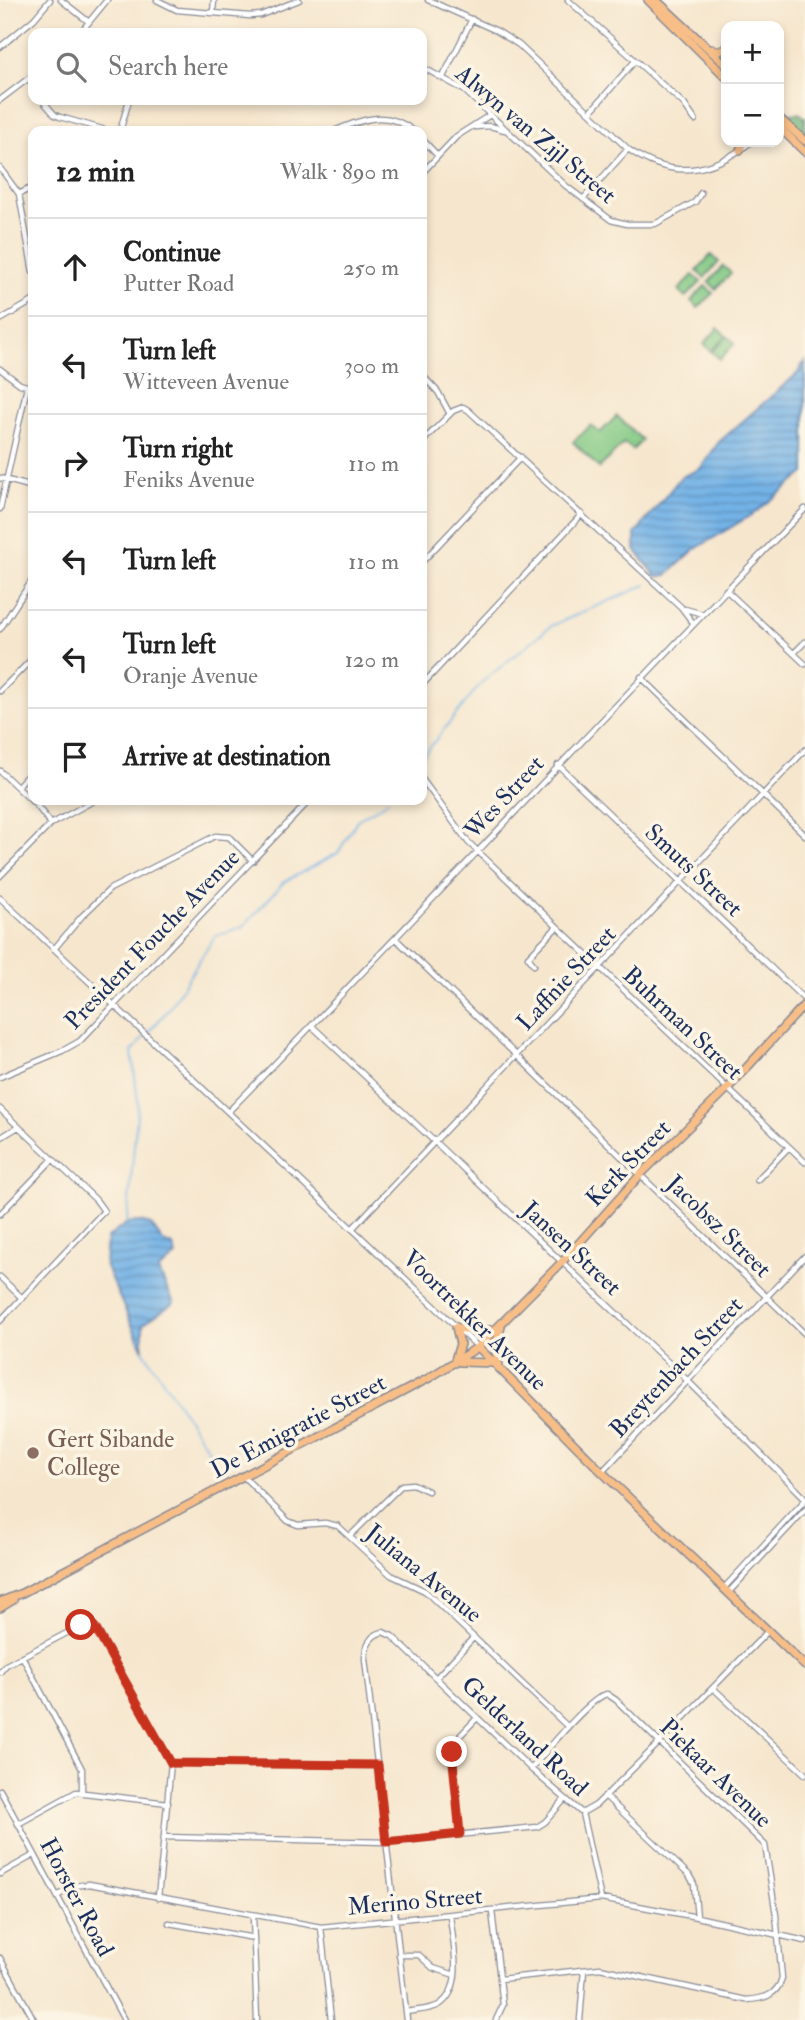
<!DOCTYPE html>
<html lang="en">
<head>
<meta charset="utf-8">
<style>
	body { margin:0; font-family:"IM FELL Double Pica",serif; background:#f6f6f6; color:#222 }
	.controls { position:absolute; right:21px; top:21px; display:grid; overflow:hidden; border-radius:14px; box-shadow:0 4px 10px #0003 }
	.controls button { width:63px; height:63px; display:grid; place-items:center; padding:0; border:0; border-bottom:2px solid #e0e0e0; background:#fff; color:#222; font:35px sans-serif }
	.stop { position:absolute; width:21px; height:21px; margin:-16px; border:5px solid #c8321e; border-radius:50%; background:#fff }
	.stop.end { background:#c8321e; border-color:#fff; box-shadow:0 2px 7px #0008 }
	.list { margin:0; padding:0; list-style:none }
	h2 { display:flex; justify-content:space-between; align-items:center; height:91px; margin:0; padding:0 28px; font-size:30px }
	h2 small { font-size:23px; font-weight:400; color:#767676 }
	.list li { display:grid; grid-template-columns:46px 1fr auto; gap:21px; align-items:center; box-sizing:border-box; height:98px; padding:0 28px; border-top:2px solid #e0e0e0 }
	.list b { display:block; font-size:26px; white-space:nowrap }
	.list p { margin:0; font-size:23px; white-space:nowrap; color:#767676 }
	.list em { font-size:23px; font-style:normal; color:#767676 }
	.icon { flex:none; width:38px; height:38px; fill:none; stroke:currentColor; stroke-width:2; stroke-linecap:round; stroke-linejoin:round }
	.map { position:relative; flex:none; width:805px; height:2020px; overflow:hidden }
	.search { position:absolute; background:#fff; box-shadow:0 4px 10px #0003; left:28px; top:28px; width:399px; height:77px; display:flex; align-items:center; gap:18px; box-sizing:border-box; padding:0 24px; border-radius:14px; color:#767676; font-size:26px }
	.panel { position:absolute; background:#fff; box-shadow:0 4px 10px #0003; left:28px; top:126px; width:399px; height:679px; border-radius:14px }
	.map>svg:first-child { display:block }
	.forest { fill:url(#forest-firs); stroke:#426e68; stroke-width:2 }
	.garden { fill:#83c984; stroke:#4f7c71; stroke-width:2 }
	.water { fill:url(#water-rules); stroke:#4770a2; stroke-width:2 }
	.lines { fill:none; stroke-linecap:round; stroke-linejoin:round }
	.stream { stroke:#73b2e6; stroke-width:2 }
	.minor-casing { stroke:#888a96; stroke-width:7 }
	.trunk-casing { stroke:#888a96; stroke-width:10 }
	.minor { stroke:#fff; stroke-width:4.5 }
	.trunk { stroke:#f7be88; stroke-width:7 }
	.route { stroke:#c8321e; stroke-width:9 }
	.education-dot { fill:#8d6e63; stroke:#fcf5e5; stroke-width:2.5 }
	.labels { text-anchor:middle; stroke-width:7; stroke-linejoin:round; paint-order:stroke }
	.street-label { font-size:24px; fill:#1b2f5e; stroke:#fcf5e5 }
	.education-label { font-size:24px; fill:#785e54; stroke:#fcf5e5; text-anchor:start }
</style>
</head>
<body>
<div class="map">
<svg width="805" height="2020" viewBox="0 0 805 2020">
	<defs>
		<pattern id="forest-firs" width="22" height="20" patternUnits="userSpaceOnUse" patternTransform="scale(1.75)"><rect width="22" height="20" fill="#6aad72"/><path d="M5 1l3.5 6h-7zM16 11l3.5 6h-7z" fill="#568d61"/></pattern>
		<pattern id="water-rules" width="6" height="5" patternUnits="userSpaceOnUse" patternTransform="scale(1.75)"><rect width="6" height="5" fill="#73b2e6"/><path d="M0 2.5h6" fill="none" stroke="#5e91be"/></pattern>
	</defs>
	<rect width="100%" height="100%" fill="#fcf5e5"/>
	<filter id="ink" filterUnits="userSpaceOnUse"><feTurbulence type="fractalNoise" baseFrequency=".0143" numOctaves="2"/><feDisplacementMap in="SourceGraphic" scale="14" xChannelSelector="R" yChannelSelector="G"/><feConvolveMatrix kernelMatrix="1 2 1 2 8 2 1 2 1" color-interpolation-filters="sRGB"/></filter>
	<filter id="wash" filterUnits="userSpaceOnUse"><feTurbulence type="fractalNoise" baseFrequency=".00686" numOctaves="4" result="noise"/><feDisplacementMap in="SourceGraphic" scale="28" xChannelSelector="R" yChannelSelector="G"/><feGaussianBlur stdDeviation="1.57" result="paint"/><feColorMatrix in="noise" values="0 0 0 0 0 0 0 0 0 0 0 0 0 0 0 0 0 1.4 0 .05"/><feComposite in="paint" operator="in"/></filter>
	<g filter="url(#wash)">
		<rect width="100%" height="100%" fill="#f6e6cd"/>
		<!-- forest -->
		<path class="forest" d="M799,113L805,117V135L789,121L788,114Z"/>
		<!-- garden -->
		<path class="garden" d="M711,255L719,262L704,278L697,271Z
			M723,266L731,273L716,289L709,282Z
			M693,275L701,282L686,297L679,290Z
			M705,286L713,293L698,308L691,301Z
			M718,328L726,336L711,351L704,344Z
			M727,336L735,343L720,359L712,352Z
			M617,416L642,440L633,450L624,443L599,468L573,442L591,425L600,433Z"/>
		<!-- water -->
		<path class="water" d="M805,360V473L756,512L694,550L667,575L657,577L635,550V534L681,477L700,469L719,442L798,373Z
			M139,1222L151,1225L163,1242L173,1246L176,1256L158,1270L174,1303L143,1324V1350L105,1265L107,1238L127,1223Z"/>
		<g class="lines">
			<!-- stream -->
			<path class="stream" d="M422,757L482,682L551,626L646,585
				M148,1033L168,1010L215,936L243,927L284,882L338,853L357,820L384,804L388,800
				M127,1223L138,1103L132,1052L144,1037
				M143,1350L215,1460"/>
		</g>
	</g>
	<g filter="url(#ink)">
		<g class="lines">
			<!-- minor casing -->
			<g class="minor-casing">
				<path id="minor" d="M61,0L89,22
					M157,0L177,10L250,16L261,15L299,0
					M428,0L497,31L519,45L628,149C672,180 710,174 751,142
					M568,0L684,104L695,120
					M213,13L214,0
					M80,33L107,0
					M0,47L34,19L50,0
					M422,67L464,90L566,186L611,220L627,224H655L695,202L701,193
					M443,77L472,19
					M0,100L33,75
					M42,100L55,115L60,117L109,131
					M590,112L635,61
					M475,127L490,126L505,130
					M120,131L129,100
					M334,131C364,119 386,109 414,131
					M422,139L438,156
					M0,168L19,194L33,272
					M422,173L457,136L490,115
					M19,194L33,187
					M583,199L628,149
					M0,320L33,301
					M0,369L20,384L33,388
					M422,375L438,392L450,414
					M422,442L453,411L463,407L468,410L681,607L693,623
					M0,478L33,487
					M0,509L27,387
					M422,562L521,457
					M726,590L805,664
					M685,609L703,614
					M0,629L33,579
					M794,653L805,642
					M641,677L805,835
					M422,685L582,514
					M0,691L33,658
					M558,765L805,1000
					M0,771L37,806L51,824
					M422,779L468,842L805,1162
					M17,787L33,769
					M37,806L42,800
					M0,876L51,824L95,800
					M0,898L478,1347
					M396,939L805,1334
					M54,949L82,916L110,889L215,836L229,837L253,861
					M534,965L528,957L557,927
					M312,1026L687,1380L805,1498
					M0,1077L62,1051L80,1041L310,800
					M0,1109L96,1200L104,1211L0,1321
					M229,1111C423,912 611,708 805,509
					M0,1138L18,1127
					M757,1180L789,1147
					M0,1214L52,1160
					M352,1229L805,750
					M0,1277L22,1298
					M602,1472L805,1256
					M244,1477L288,1521L298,1525L325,1523L338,1526L391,1575L425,1591L568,1727
					M350,1536L402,1485L413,1484L428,1491
					M724,1588L805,1500
					M729,1592L805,1510
					M22,1656L82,1769V1792
					M0,1672L6,1665L84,1624L89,1623L96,1628L171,1763L158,1898
					M436,1678L474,1637
					M713,1688L805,1774
					M171,1763L378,1765
					M0,1790L124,2020
					M605,1796L689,1875L694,1884L697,1917
					M582,1813L596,1805L660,1742L768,1631
					M18,1824L76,1792L168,1803
					M460,1834L452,1748L454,1742L477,1718
					M164,1837L386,1842L537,1827L545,1822L565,1799
					M0,1874L34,1855
					M57,1896L74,1886L89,1884L321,1927L601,1899L697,1917L805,1941
					M492,1911L503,2005L496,2020
					M253,1916L257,2020
					M169,1923L254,1938
					M321,1927L331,2020
					M399,1955H419L433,1968L455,1975
					M0,1958L34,2020
					M500,1979L600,1968L746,2000C763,1999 777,1996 782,1978L776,1915L765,1845L616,1700L607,1694C589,1698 545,1753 531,1769
					M407,2012C417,2010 430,2010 439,2005C466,1988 452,1940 450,1915
					M407,2020L365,1659C365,1646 370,1635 383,1632L392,1636L531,1769L582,1813L601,1899
					M580,2020L584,1970"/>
			</g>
			<!-- trunk casing -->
			<g class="trunk-casing">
				<path id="trunk" d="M648,0L726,77
					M656,0L726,65
					M711,49L719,51L726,48
					M779,118L805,141
					M779,127L805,152
					M740,150L743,142
					M456,1327L476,1332L496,1329
					M478,1347L602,1472L805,1666
					M460,1362L493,1363
					M454,1363L460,1344L456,1327
					M499,1366L495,1348L501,1327
					M0,1602L22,1593L429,1378L478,1347L562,1262L641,1174L728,1088L805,1004
					M0,1608L13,1600"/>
			</g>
			<!-- minor -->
			<use href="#minor" class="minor"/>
			<!-- trunk -->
			<use href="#trunk" class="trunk"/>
		</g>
	</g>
	<g class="lines" filter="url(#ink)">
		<!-- route -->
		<path class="route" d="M81,1625L89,1623L94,1626L171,1763L378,1765L386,1842L460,1834L452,1752"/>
	</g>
	<!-- markers -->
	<circle class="education-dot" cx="33" cy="1453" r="7"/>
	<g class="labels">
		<!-- street labels -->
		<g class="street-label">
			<text transform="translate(536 134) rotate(40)" y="8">Alwyn van Zijl Street</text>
			<text transform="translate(504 797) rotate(-47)" y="8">Wes Street</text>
			<text transform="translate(694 870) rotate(43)" y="8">Smuts Street</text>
			<text transform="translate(152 939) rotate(-46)" y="8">President Fouche Avenue</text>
			<text transform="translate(566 978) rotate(-47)" y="8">Laffnie Street</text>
			<text transform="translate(683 1023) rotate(43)" y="8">Buhrman Street</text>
			<text transform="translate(628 1163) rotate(-46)" y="8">Kerk Street</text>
			<text transform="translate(719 1226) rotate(44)" y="8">Jacobsz Street</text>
			<text transform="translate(572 1248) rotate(43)" y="8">Jansen Street</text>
			<text transform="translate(475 1320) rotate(44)" y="8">Voortrekker Avenue</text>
			<text transform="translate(676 1367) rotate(-47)" y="8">Breytenbach Street</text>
			<text transform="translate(298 1426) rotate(-28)" y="8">De Emigratie Street</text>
			<text transform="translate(424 1573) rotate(39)" y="8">Juliana Avenue</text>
			<text transform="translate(525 1736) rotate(43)" y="8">Gelderland Road</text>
			<text transform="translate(716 1773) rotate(44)" y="8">Piekaar Avenue</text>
			<text transform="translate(77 1897) rotate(62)" y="8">Horster Road</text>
			<text transform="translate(415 1901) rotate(-5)" y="8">Merino Street</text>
		</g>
		<!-- education labels -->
		<g class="education-label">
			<text x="47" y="1447">Gert Sibande<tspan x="47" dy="28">College</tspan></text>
		</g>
	</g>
</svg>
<div class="controls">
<button>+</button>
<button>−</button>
</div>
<div class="stop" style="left:81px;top:1625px"></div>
<div class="stop end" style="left:452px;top:1752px"></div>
<div class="search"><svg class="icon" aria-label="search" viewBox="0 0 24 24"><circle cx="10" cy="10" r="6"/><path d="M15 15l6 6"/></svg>Search here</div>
<section class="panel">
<h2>12 min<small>Walk · 890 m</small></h2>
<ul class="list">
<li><svg class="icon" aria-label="ahead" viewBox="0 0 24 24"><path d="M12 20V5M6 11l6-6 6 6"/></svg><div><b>Continue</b><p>Putter Road</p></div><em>250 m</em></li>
<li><svg class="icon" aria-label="left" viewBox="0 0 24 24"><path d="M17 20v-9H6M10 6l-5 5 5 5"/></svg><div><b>Turn left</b><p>Witteveen Avenue</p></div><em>300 m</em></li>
<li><svg class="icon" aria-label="right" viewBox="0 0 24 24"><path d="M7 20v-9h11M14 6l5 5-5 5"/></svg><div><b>Turn right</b><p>Feniks Avenue</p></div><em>110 m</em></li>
<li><svg class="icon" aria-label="left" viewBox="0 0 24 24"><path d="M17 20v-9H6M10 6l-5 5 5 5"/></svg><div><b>Turn left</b></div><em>110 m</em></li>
<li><svg class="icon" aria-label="left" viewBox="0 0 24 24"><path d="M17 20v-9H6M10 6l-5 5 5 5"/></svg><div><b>Turn left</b><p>Oranje Avenue</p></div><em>120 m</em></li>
<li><svg class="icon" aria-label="arrive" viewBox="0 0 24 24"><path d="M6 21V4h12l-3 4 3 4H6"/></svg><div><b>Arrive at destination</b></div></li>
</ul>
</section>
</div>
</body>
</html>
